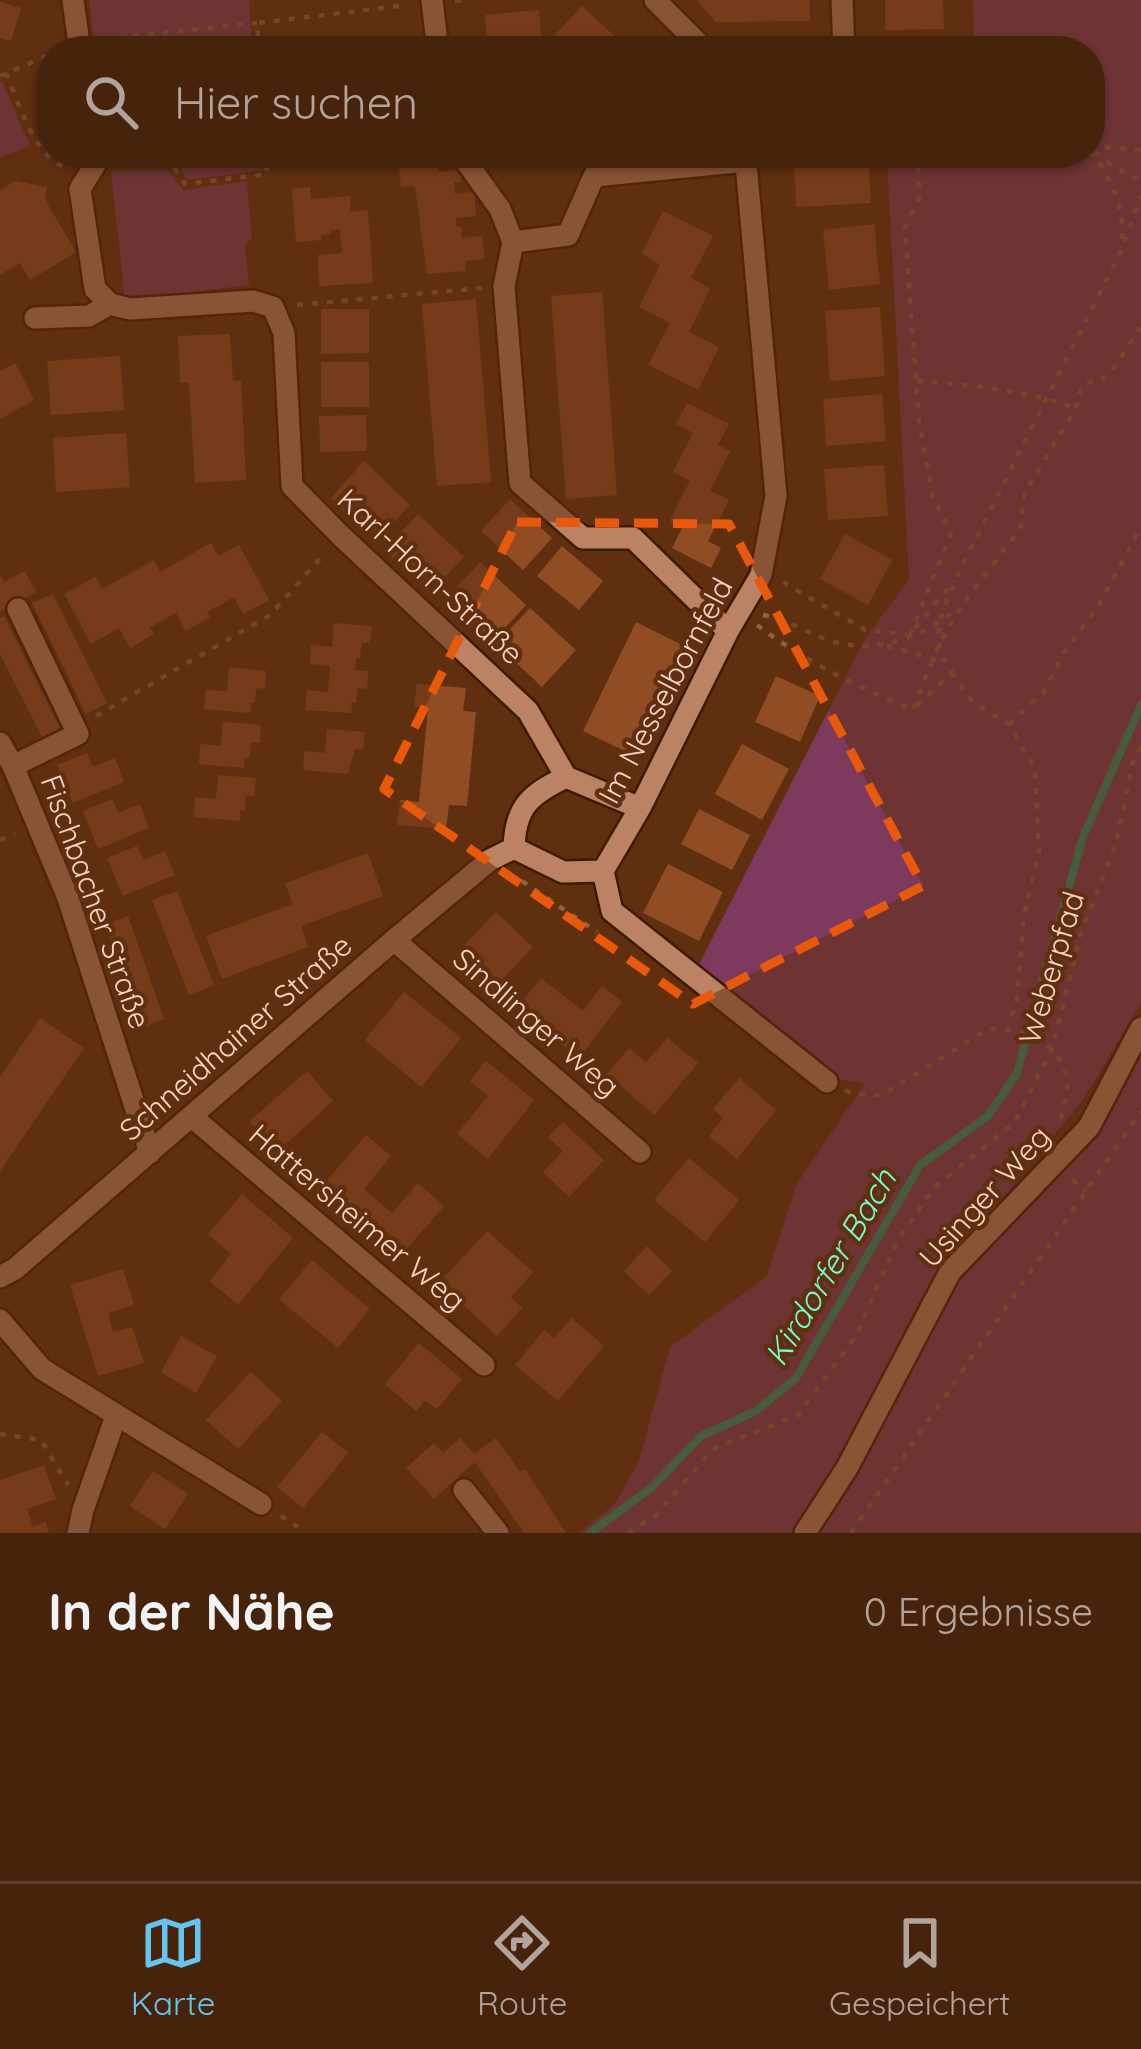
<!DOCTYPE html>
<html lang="de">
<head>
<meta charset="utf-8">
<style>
	body { margin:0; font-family:Quicksand,sans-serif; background:#522f1a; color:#f1f3f6 }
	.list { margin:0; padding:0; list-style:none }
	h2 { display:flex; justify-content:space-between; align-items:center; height:156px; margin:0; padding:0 48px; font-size:51px }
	h2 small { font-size:39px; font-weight:400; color:#b1a49d }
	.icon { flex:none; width:66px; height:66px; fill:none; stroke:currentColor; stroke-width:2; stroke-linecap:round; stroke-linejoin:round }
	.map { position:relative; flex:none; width:1141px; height:1533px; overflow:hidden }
	.search { position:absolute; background:#48230c; box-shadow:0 3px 9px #0004; left:36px; right:36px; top:36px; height:132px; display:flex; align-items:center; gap:30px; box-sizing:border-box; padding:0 42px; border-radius:48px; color:#b1a49d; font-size:45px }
	.sheet { height:348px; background:#48230c }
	nav { display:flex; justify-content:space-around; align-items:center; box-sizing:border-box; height:168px; border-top:3px solid #60402d; background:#48230c; font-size:33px; color:#b1a49d }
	nav a { display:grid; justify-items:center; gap:6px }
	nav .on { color:#65c5ef }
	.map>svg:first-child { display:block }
	.green { fill:#7d3a5d }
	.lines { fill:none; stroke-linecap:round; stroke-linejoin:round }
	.stream { stroke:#299374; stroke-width:8 }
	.building { fill:#904d24 }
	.minor-casing { stroke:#3e1903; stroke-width:26 }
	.path { stroke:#8e6248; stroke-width:4.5; stroke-dasharray:6 9; stroke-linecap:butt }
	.minor { stroke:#bb8263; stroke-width:21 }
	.marked { fill:none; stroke:#e8590c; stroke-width:9; stroke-dasharray:24 15; stroke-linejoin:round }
	.labels { text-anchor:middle; stroke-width:9; stroke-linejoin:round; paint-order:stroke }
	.street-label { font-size:30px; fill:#f5d5c5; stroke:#602f10 }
	.water-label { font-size:33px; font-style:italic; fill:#73fbcf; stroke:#602f10 }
</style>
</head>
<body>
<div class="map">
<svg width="1141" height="1533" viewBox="0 0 1141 1533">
	<rect width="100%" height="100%" fill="#602f10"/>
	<!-- green -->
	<path class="green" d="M89,0H249L253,51H95Z
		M973,0H1141V1003L1083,1100L941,1272L839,1465L793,1533H579L615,1504L639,1461L670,1347L767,1276L796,1185L865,1083L814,1076L690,982L866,637L909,580L887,157L884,153H1090V51H974Z
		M2,81L30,146L0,157V82Z
		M106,153H261L263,170L187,180L175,156L107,155Z
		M168,170L183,190L247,181L252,238L245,246L249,285L125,300L111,171Z
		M1141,1056V1533H815L956,1280L1081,1150Z"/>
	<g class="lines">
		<!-- stream -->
		<path class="stream" d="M1030,1025L1083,837L1141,705
			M590,1533L652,1487L701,1436L756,1411L796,1378L920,1165L988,1116L1017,1073L1025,1044"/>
	</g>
	<!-- building -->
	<path class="building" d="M696,0H810V21L716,22Z
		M885,0H943L944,29L885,30Z
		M0,2L21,8L11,41L0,38Z
		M582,6L621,42L612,51H561L550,40Z
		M539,10L542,51H488L485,15Z
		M523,153H578L579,164L524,168Z
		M868,156L871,203L796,207L794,160Z
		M438,162V172L460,170L461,182H454L455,194L474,192L476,216L456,218V227H461L462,238L482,236L485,259L465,261V271L427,274L415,186L401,187L399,165Z
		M15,181L47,187L45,200L76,252L30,280L20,263L0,275V190Z
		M310,187L311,199L350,196V212L368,210L373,283L319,286L318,255L342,253L340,229L330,230L331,234L321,235V240L296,242L292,189Z
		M663,211L713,236L691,278L710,289L689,332L719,347L698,390L648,365L670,323L639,307L660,265L642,253Z
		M874,224L880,284L829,290L823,230Z
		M602,292L617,495L566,499L551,296Z
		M476,299L491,482L437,486L422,304Z
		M880,307L885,376L830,381L825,311Z
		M321,309H369V353L321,354Z
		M230,334L233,381L241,380L246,480L195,483L189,383H180L178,336Z
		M120,356L124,410L51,415L47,361Z
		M321,362H369V407H321Z
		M15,363L34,400L0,419V371Z
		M882,394L886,441L826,446L823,399Z
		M687,403L729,424L718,445L730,451L710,491L729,500L708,541L721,548L711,568L672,548L682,528L669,522L690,481L673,472L693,433L676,424Z
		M366,415L367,451L320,452L319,416Z
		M126,433L130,487L56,492L53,438Z
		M364,461L410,505L376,541L331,498Z
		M884,465L888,516L828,520L824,469Z
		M510,499L552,538L523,570L481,531Z
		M418,514L464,557L430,593L384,550Z
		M845,534L892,560L868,605L820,579Z
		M211,543L218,556L239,545L269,600L243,614L234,597L207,612L210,617L186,631L176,613L150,627L154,634L130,648L119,628L91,644L64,594L96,577L102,589L154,560L160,572Z
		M562,546L603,581L579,610L537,576Z
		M480,562L526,605L493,641L447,598Z
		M25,571L36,592L0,611V575L4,582Z
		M53,594L107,703L86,714L32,603Z
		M530,608L576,650L542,687L496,644Z
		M4,616L61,730L43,739L0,654V618Z
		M636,622L684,646L631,754L583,731Z
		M334,623L372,626L370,643H362L360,658H356L355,670L368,671L367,689L358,688L356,703H352L351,713L305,710L307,690L328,692L330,666L310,664L311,645L332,647Z
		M229,667L266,671L265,689L256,688L255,703H251L250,713L204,709L206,690L227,691Z
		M776,676L820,696L800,742L755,722Z
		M417,684L466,688L463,711L476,712L467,806L449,805L446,829L397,825L400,800L419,802L428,708L414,707Z
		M223,722L261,725L260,743L251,742L249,758L245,757L244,768L199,764L200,744L221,746Z
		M327,729L365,732L363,749H355L348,774L303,770L304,751L325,753Z
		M742,744L789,769L762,820L715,794Z
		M87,753L93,767L115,758L124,782L73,803L57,765Z
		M218,775L256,778L254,796L246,795L245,811L240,810V821L194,817L195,797L216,799Z
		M112,799L118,813L140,804L149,828L98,849L83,811Z
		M699,809L750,835L732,870L681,844Z
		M137,846L143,860L165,851L175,875L123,896L107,858Z
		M368,853L383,896L301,926L308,947L222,979L206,936L293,904L285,883Z
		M668,864L723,892L699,941L643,913Z
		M177,891L214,985L189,995L152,900Z
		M496,912L533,947L492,990L455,955Z
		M128,916L164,1019L141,1028L105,924Z
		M541,978L583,1011L602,986L622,1002L579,1058L516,1009Z
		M404,992L461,1038L421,1087L365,1040Z
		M40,1018L84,1048L0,1171V1077Z
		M667,1038L698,1063L654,1115L607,1074L629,1048L646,1062Z
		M486,1061L534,1100L488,1159L457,1134L488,1096L470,1081Z
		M307,1071L333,1101L277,1152L249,1122Z
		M739,1078L776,1110L737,1159L709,1136L723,1118L713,1109Z
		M563,1122L604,1160L569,1197L543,1172L563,1151L548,1137Z
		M366,1135L391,1156L364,1189L392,1213L418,1183L444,1206L402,1254L323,1185Z
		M689,1158L739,1200L705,1242L654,1200Z
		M242,1194L293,1238L238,1305L210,1281L231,1254L208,1234Z
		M487,1231L533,1272L511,1297L522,1308L497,1336L439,1283Z
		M647,1246L672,1271L649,1295L624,1271Z
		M312,1260L370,1309L338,1348L279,1299Z
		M123,1269L134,1305L108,1313L113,1332L132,1327L144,1363L98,1376L70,1285Z
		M571,1318L604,1346L558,1401L515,1365L544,1330L554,1338Z
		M181,1336L217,1356L196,1393L161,1372Z
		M419,1343L462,1379L437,1409L425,1400L416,1411L385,1384Z
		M251,1372L282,1401L238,1449L206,1420Z
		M322,1432L348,1453L303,1508L277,1487Z
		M460,1438L474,1454L496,1438L520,1472L525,1469L566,1533H524L475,1462L434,1499L406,1468L434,1443L443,1453Z
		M44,1465L56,1499L27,1509L33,1527L46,1522L49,1533H0V1480Z
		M153,1471L188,1494L165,1529L130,1506Z"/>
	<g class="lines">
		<!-- minor casing -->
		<g class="minor-casing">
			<path id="minor" d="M73,0L80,51
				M432,0L438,51
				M655,0L706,51
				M842,0L844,51
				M94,153L96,163L80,189L95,289L110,304L130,309L253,301L273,307L284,333L292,486L340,535L528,711L566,777
				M460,153L500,209L513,242L504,286L520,483L583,538H633L728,631
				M513,242L568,235L594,176L746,161
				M35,318L89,316L110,304
				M0,743L13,766L68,898L150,1153
				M13,766L78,734L18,609
				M514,848L563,872L603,871L640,808L728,631L761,575L776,496L745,153
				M514,848C515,806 531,794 566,777L640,808
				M603,871L612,911L827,1082
				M394,940L640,1152
				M191,1116L484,1365
				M0,1277L15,1269L394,940L490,860L514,848
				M0,1320L42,1369L261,1504
				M464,1490L498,1533
				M78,1533L83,1510L116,1416
				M805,1533L847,1468L950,1272L1089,1127L1141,1028"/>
		</g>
		<!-- path -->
		<path class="path" d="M455,1L469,0
			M103,39L257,23
			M259,51L257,23L408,5
			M6,73C18,101 35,158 65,167
			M0,76L51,54
			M1090,146L1141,150
			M1090,151C1113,180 1124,206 1122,244
			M1095,152L1114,167L1141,181
			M117,163H171L185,184L267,174L266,153
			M297,305L482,288
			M917,381C972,385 1024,390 1076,408
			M783,582L865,630L907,634
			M763,615C785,619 805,631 825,639C872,656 921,639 958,608
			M757,625C804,661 859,687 913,710L938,646L963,604L1021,527L1024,494L1076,408L1082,385L1108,376L1141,327
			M915,628L954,581
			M910,635L951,533L933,497L919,422L905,228L919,199L918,153
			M887,646L945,662
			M952,672L973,703L1009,724L1035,769L1039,851L1024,916L1017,997L1009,1026
			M917,706L952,672C927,638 942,613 956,578L1121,251L1141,196
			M96,716L270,615L324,554
			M1009,724L1043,693L1064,653L1099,605L1141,527
			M0,840L15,834
			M522,881L597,932
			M845,1090L853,1094L882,1095L988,1029C1022,1027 1063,1043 1067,1081C1068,1093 1064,1106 1061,1119
			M1072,1180L1086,1191
			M0,1434L41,1440L68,1485
			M281,1516L298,1527
			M628,1533L655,1516L713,1449L798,1415L856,1336L897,1241L935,1187L1015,1122L1052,1049L1081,934L1116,843L1134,757L1141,747
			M851,1533L1141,1111"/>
		<!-- minor -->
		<use href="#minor" class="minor"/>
	</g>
	<!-- marked area -->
	<path d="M0 0H1141V1533H0ZM517,522L729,524L923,886L693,1004L384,789Z" fill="#602f10" fill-opacity=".55" fill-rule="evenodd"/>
	<path class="marked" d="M517,522L729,524L923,886L693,1004L384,789Z"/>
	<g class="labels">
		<!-- street labels -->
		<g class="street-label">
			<text transform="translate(430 577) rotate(43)" y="10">Karl-Horn-Straße</text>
			<text transform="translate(666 691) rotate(-62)" y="10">Im Nesselbornfeld</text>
			<text transform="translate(95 902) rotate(70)" y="10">Fischbacher Straße</text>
			<text transform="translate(1052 968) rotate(-73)" y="10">Weberpfad</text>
			<text transform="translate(536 1023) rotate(41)" y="10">Sindlinger Weg</text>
			<text transform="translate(236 1038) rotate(-41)" y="10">Schneidhainer Straße</text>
			<text transform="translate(985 1197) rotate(-48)" y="10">Usinger Weg</text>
			<text transform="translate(357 1218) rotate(40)" y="10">Hattersheimer Weg</text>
		</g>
		<!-- water labels -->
		<g class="water-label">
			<text transform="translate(830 1267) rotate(-59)" y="12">Kirdorfer Bach</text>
		</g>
	</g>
</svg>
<div class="search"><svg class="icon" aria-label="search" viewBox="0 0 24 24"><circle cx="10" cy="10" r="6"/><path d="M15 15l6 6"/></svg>Hier suchen</div>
</div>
<section class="sheet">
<h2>In der Nähe<small>0 Ergebnisse</small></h2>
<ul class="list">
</ul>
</section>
<nav>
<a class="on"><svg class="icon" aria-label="map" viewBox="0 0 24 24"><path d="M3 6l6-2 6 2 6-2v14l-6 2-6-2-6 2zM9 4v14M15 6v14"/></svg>Karte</a>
<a><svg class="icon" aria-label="directions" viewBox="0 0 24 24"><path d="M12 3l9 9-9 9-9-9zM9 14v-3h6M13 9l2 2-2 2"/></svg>Route</a>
<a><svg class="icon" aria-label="saved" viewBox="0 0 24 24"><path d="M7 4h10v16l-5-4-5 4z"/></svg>Gespeichert</a>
</nav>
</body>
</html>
